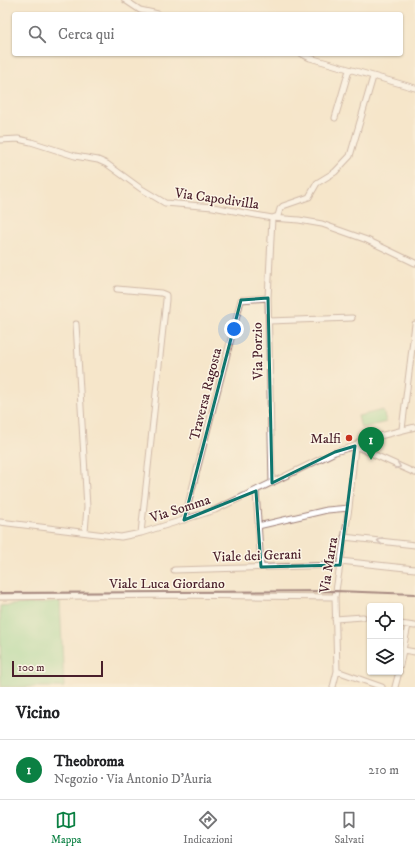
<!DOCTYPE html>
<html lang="it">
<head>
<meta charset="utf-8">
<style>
	body { margin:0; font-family:"IM FELL DW Pica",serif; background:#f6f6f6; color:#202124 }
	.controls { position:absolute; right:12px; bottom:12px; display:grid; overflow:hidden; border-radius:4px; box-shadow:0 1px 3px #0004 }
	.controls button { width:36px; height:36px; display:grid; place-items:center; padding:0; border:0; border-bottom:1px solid #e0e0e0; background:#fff; color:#202124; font:20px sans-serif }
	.scale { position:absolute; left:12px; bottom:10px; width:91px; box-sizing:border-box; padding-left:4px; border:2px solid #4a1f2b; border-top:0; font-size:11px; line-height:14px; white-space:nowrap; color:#4a1f2b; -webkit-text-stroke:3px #fcf5e5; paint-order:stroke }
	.you { position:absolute; left:234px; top:329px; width:14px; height:14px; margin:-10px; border:3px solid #fff; border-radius:50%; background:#1a73e8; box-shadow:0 0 0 6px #1a73e833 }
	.badge { display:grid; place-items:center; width:26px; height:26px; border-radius:50%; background:#0b8043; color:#fff; font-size:13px; font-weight:700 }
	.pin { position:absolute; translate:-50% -33px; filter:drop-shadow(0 1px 2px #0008) }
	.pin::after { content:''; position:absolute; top:21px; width:14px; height:12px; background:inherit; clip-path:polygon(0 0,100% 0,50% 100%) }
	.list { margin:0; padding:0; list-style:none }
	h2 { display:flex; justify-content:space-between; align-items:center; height:52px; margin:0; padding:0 16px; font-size:17px }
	h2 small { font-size:13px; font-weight:400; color:#757577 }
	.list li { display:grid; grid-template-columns:26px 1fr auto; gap:12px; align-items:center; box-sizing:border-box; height:60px; padding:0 16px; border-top:1px solid #e0e0e0 }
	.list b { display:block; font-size:15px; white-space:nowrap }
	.list p { margin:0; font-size:13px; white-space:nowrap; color:#757577 }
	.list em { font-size:13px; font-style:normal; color:#757577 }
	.icon { flex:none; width:22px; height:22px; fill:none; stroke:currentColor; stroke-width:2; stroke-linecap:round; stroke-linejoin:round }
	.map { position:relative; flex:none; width:415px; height:687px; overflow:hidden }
	.search { position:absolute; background:#fff; box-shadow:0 1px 3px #0004; left:12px; right:12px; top:12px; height:44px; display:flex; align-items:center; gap:10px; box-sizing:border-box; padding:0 14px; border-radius:4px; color:#757577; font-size:15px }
	.sheet { height:112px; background:#fff }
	nav { display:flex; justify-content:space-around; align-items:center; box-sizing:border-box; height:56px; border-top:1px solid #e0e0e0; background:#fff; font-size:11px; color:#757577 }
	nav a { display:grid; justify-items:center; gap:2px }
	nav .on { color:#0b8043 }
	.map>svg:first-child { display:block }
	.green { fill:#90d893; stroke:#6d7c5f }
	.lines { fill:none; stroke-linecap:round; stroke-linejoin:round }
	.minor-casing { stroke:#a0827b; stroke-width:7 }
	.minor { stroke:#fff; stroke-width:5 }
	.rail { stroke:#4a1f2b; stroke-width:2 }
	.oneway { stroke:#ae9aa0 }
	.marked { fill:none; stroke:#0f766e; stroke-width:3; stroke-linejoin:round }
	.poi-dot { fill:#c8321e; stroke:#fcf5e5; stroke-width:1.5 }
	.labels { text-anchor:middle; stroke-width:3; stroke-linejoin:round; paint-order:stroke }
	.street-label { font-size:14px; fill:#4a1f2b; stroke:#fcf5e5 }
	.poi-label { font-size:14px; fill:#4a1f2b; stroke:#fcf5e5; text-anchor:end }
</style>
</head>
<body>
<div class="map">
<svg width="415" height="687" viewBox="0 0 415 687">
	<rect width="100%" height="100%" fill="#fcf5e5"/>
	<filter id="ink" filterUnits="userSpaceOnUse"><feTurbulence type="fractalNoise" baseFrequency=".025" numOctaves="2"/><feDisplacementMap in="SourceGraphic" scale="8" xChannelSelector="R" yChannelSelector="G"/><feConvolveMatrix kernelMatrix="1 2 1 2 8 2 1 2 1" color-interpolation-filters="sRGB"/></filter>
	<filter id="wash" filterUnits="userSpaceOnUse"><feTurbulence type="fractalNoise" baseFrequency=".012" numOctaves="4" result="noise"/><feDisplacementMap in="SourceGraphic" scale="16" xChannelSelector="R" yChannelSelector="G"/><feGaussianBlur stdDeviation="0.9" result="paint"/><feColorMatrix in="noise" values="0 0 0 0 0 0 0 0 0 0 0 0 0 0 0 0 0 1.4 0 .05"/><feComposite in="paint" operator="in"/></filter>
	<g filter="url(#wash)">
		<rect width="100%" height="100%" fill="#f5e6cb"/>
		<!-- green -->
		<path class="green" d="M383,410L386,422L361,428L358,416Z
			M60,601L64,687H1L0,606Z"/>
	</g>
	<g filter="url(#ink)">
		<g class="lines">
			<!-- minor casing -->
			<g class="minor-casing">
				<path id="minor" d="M125,0L140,10L158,14
					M302,54L310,58L415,88
					M335,118L349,70
					M0,140L18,139L31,142L75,156L98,160L107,164L140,188L165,203L213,207L272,218L299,220L322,224L367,240L415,263
					M117,289L161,293L166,295V300L141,533
					M269,321L352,318
					M76,324L87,507L85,532
					M402,429L415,324
					M355,446L415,473
					M355,446L360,441L415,427
					M272,483L268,298L272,218L278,216L280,209L283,206L309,197L317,183L335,172L350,156L373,77
					M256,491L261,567
					M184,520L241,300L268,298
					M0,522L121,537L141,533L215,510L335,452L355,446
					M258,526L327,510L349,508
					M344,537L415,545
					M340,561L415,569
					M174,570L340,565
					M0,597L171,595L335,597
					M335,619L363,617
					M400,624L415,626
					M403,650L415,652
					M400,665L408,625
					M337,671L382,687
					M333,687L337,671L335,597L349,508L355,446
					M395,687L399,672"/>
			</g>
			<!-- minor -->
			<use href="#minor" class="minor"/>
			<!-- rail -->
			<path class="rail" d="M0,593L336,591L415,594"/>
		</g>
		<!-- one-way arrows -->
		<defs><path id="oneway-chevron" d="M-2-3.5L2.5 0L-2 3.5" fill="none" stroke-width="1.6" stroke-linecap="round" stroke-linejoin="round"/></defs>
		<g class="oneway">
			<use href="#oneway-chevron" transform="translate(398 466) rotate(23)"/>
			<use href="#oneway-chevron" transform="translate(380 541) rotate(-174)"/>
		</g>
	</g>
	<!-- marked area -->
	<path d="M0 0H415V687H0ZM268,298L272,483L335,452L355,446L340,565L261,567L256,491L184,520L241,300Z" fill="#f5e6cb" fill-opacity=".55" fill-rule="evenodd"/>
	<path class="marked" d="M268,298L272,483L335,452L355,446L340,565L261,567L256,491L184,520L241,300Z"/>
	<!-- markers -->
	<circle class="poi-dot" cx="349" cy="438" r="4"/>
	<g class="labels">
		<!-- street labels -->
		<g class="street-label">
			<text transform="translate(217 198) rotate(8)" y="5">Via Capodivilla</text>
			<text transform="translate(257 351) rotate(-91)" y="5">Via Porzio</text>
			<text transform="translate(205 394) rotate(-76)" y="5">Traversa Ragosta</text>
			<text transform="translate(180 508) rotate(-18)" y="5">Via Somma</text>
			<text transform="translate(257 555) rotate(-2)" y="5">Viale dei Gerani</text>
			<text transform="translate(328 565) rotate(-81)" y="5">Via Marra</text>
			<text x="167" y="588">Viale Luca Giordano</text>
		</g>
		<!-- poi labels -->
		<g class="poi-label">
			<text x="341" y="443">Malfi</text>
		</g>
	</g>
</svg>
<div class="controls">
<button><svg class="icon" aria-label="locate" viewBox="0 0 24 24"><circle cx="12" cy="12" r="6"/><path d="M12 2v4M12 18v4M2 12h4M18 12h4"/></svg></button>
<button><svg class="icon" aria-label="layers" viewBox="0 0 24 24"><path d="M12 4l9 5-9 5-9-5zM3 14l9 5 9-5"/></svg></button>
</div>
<div class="scale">100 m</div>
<div class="you"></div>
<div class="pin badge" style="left:371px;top:460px">1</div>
<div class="search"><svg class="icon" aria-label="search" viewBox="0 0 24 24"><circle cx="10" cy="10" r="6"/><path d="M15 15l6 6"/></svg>Cerca qui</div>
</div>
<section class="sheet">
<h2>Vicino<small></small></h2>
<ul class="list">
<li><span class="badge">1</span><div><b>Theobroma</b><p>Negozio · Via Antonio D'Auria</p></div><em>210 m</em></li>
</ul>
</section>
<nav>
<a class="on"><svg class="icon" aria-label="map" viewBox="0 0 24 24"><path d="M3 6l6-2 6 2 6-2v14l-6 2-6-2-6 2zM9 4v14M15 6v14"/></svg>Mappa</a>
<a><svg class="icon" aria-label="directions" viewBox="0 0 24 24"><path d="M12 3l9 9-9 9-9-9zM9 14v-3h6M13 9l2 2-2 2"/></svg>Indicazioni</a>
<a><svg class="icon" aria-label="saved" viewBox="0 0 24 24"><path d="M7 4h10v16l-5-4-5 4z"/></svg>Salvati</a>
</nav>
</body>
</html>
